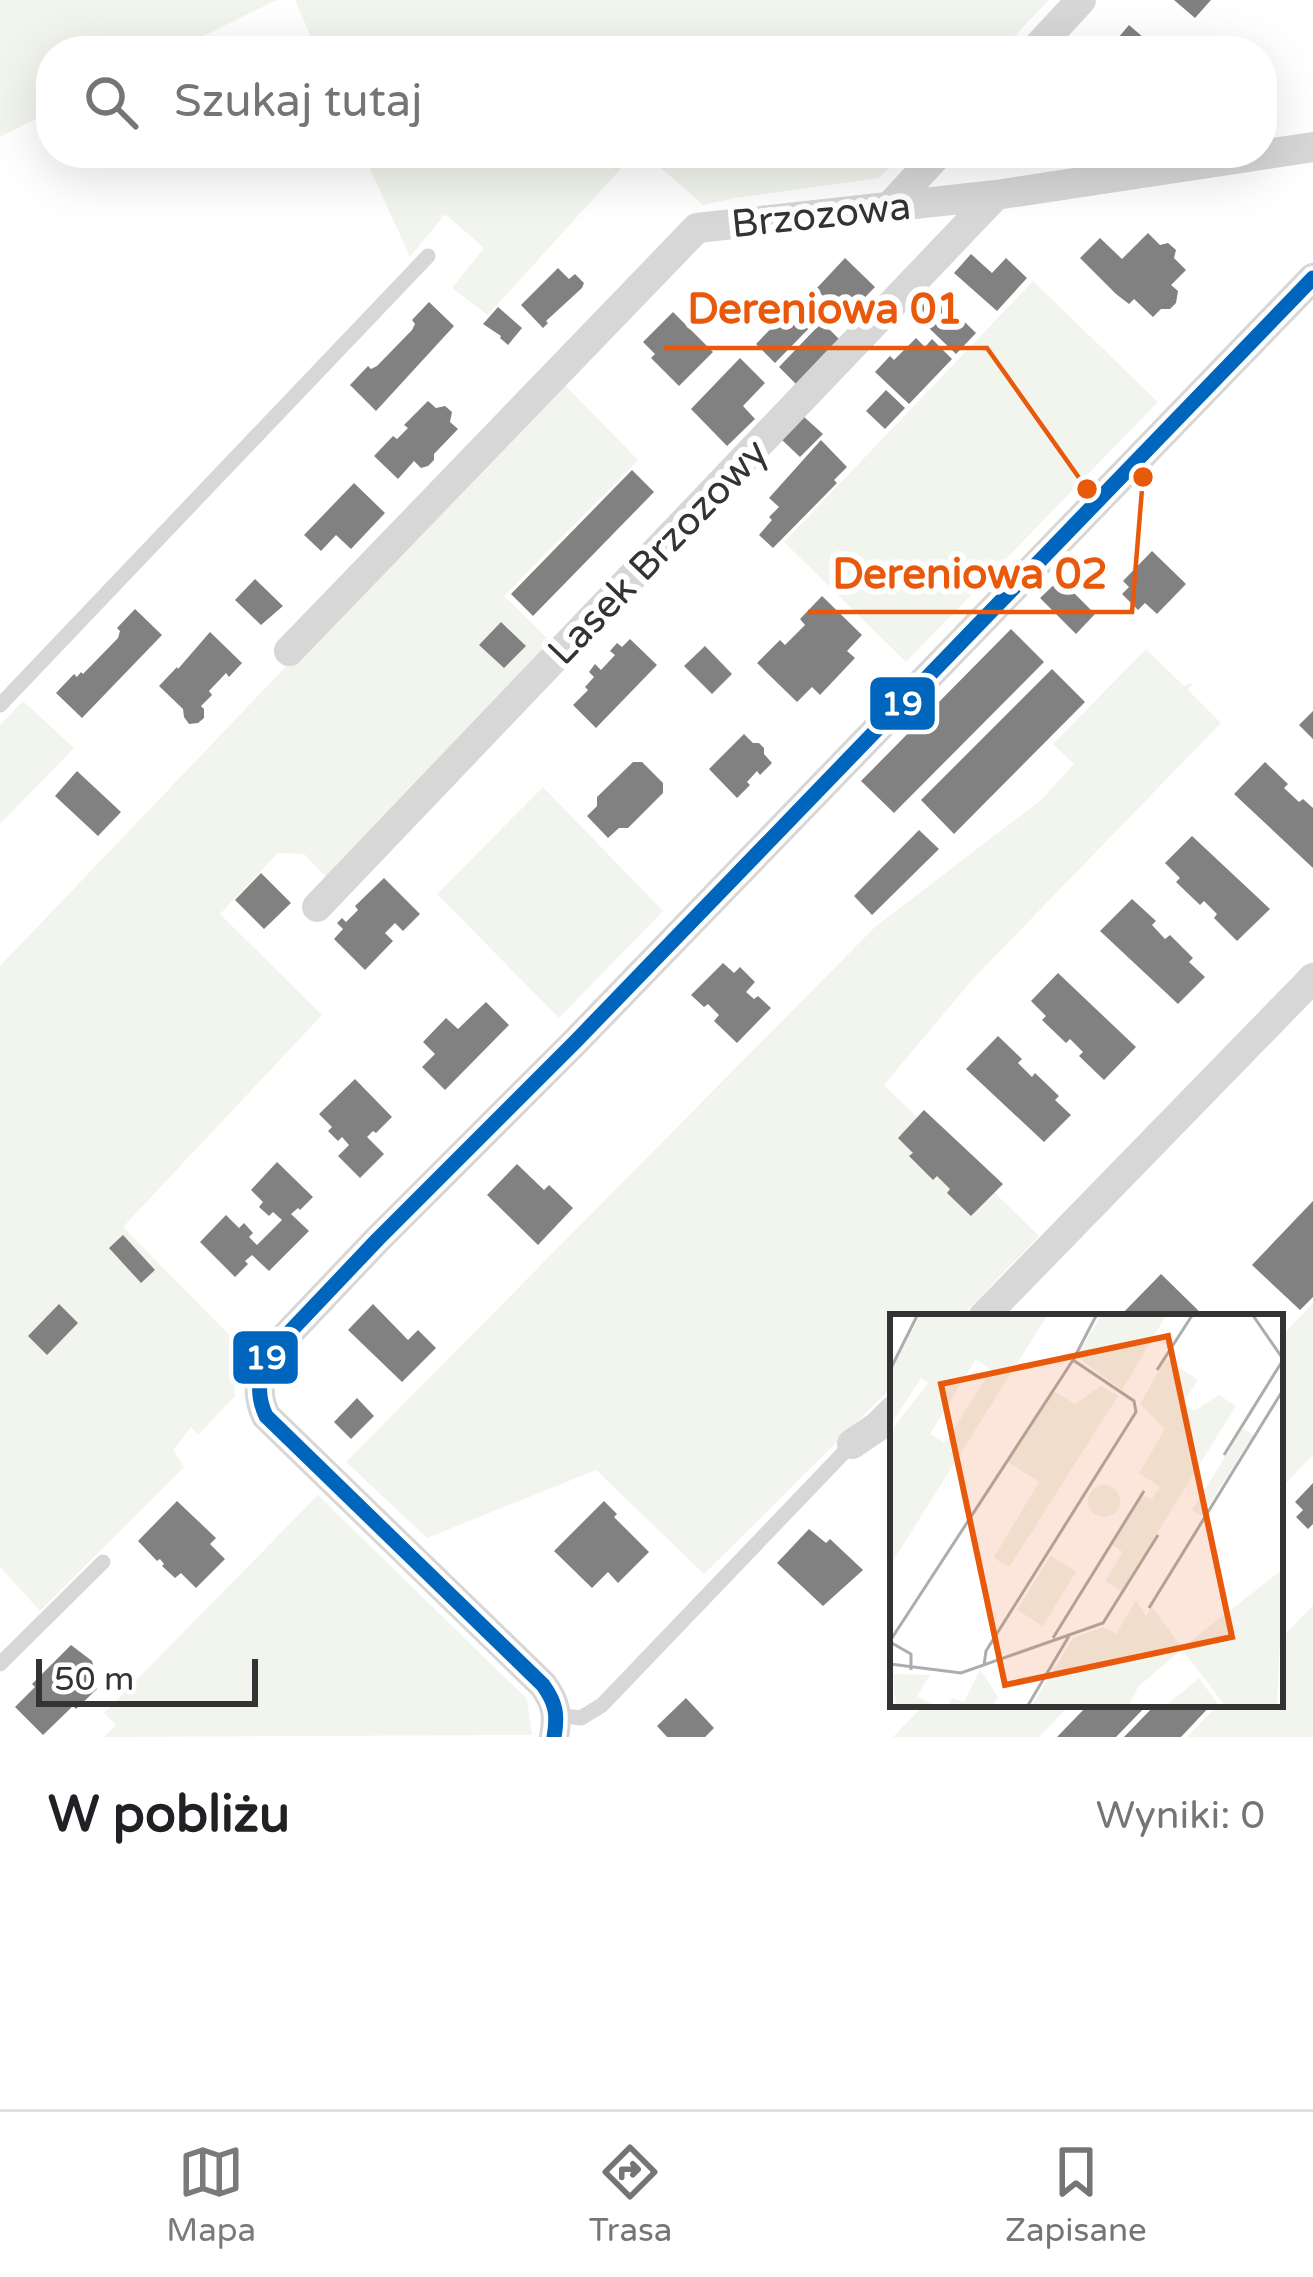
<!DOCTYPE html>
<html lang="pl">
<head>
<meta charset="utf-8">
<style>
	body { margin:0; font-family:"Varela Round",sans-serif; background:#f2f2f2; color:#202124 }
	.scale { position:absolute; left:36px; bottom:30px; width:222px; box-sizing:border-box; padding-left:12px; border:6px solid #333; border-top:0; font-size:33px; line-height:42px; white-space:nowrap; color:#333; -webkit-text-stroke:9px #fff; paint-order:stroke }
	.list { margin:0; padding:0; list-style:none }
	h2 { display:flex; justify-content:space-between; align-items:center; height:156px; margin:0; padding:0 48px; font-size:51px }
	h2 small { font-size:39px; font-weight:400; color:#757577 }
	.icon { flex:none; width:66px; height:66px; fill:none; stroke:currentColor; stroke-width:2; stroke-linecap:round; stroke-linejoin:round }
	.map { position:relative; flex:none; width:1313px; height:1737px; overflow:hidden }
	.search { position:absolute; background:#fff; box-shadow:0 12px 48px #0002; left:36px; right:36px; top:36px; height:132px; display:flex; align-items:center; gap:30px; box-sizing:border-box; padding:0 42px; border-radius:48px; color:#757577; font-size:45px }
	.sheet { height:372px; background:#fff }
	nav { display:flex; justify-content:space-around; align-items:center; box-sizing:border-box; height:168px; border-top:3px solid #e0e0e0; background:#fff; font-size:33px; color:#757577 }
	nav a { display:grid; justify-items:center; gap:6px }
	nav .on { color:#7a7a7a }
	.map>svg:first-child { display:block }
	.green { fill:#f1f5ed }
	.building { fill:#818181 }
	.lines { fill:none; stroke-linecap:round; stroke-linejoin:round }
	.service { stroke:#d7d7d7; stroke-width:15 }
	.minor { stroke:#d7d7d7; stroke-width:30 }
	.bus-1-casing { stroke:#fff; stroke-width:24 }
	.bus-1 { stroke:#0065bd; stroke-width:15 }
	.labels { text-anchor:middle; stroke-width:12; stroke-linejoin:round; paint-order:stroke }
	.street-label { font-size:39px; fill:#333; stroke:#fff }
	.inset-road { fill:none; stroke:#adadad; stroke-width:3 }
	.view { fill:#e8590c; fill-opacity:0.15; stroke:#e8590c; stroke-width:6 }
	.inset-edge { fill:none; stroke:#333; stroke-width:6 }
	.leader { fill:none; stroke:#e8590c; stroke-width:4.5 }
	.callout-dot { fill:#e8590c; stroke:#fff; stroke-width:4.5 }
	.callout-label { font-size:42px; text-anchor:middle; font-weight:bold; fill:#e8590c; stroke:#fff; stroke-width:12; stroke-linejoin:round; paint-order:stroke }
	.line-badge { stroke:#fff; stroke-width:4.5 }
	.badge-label { font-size:33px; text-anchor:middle; font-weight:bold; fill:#fff }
</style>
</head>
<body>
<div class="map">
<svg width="1313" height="1737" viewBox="0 0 1313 1737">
	<rect width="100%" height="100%" fill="#fff"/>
	<!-- green -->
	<path class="green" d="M0,0H276L173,51H51V111L0,137Z
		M295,0H1049L1000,51H317Z
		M363,153H635L488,315L452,288L484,248L445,214L410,257Z
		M644,153H903L879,178L736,198L703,205Z
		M1033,281L1158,402L906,662L784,542Z
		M562,382L638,460L504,596L555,646L329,880L304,854L278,853L220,914L322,1015L123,1227L240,1346L232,1354L235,1396L198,1435L191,1427L173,1450L184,1467L40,1611L0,1567V966L295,657Z
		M1146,649L1184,686L1194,682L1188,690L1221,723L972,980L884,1085L1039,1236L961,1317H893V1386L704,1574L596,1470L427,1538L346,1462L875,927L1041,800L1074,764L1053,744Z
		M23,701L74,748L0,824V725Z
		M543,787L663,911L559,1018L437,894Z
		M1313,1303V1455L1280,1489V1338Z
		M318,1495L527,1699L532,1735L104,1737L116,1725L104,1713Z
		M1313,1605V1737H1187L1219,1704H1280V1640Z
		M925,1704H1071L1039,1737H893Z"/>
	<!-- building -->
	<path class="building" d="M1174,0H1211L1195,18Z
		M1129,25L1159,51H1107Z
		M1104,153H1156L1151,158L1114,161Z
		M1148,233L1160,245L1168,243L1176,250L1174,258L1186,270L1171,285L1178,291L1176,303L1170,309H1161L1153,317L1134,299L1129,304L1116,294L1080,258L1100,238L1122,259Z
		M971,254L992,273L1006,258L1027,278L997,311L954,273Z
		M845,258L875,287L845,318L816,289Z
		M558,268L569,279L575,274L584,283L582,288L546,321L548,323L543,328L521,305Z
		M928,286L976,333L956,354L908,308Z
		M799,300L819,318L775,363L756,344Z
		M429,302L454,326L376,411L350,385L368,366L371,369L377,366L412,330L415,324L412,320Z
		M498,307L522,328L508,345L500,338L501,336L483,324Z
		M673,312L713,352L679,386L651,358L655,354L643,342Z
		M822,322L841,341L798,386L779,367Z
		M916,338L925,347L932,339L952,359L909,404L875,372L890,356L894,360Z
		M740,358L765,383L743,406L755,419L727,446L691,409Z
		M886,390L905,408L885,429L866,411Z
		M428,401L436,408L445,406L452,412L450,422L458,429L434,454V460L428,466L421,468L414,461L398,479L374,456L393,436L397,439L408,428L404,425Z
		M803,416L823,434L800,457L781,439Z
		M821,440L847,467L834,480L837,483L773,548L759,535L772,520L769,517L779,507L769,498Z
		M632,470L654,492L533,616L511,594Z
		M354,483L385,513L351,549L336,535L321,551L304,535Z
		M1152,551L1186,584L1157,614L1145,603L1138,610L1122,594L1129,587L1123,581Z
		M255,579L283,606L261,625L235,600Z
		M1060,579L1095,614L1076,634L1040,598Z
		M822,596L862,635L847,651L855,658L820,695L812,687L797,702L757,663L780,640L785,645L805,625L800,619Z
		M135,609L162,635L82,718L56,693L74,674L77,677L81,672L83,674L118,638L120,631L117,628Z
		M501,622L526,646L504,668L479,645Z
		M1011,629L1044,662L894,813L861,781Z
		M210,632L242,663L229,677L226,673L209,691L212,695L201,706L204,709V718L198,723L189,724L184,717L183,709L159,686L177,667L178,669Z
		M630,639L657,665L596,728L573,705L588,690L585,687L594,677L589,672L595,664L601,670L615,655L610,651L617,643L622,647Z
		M705,646L732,674L712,694L684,666Z
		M1052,669L1085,702L954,834L921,800Z
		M1313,711V739L1299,725Z
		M744,734L753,743H759L764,748V754L772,763L760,775L757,771L747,782L750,785L737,798L709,769Z
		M633,762H642L663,783V793L628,828H619L608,838L587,816L597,806V797Z
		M1265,762L1288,784L1284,788L1299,802L1303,799L1313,808V868L1234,794Z
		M77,771L121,812L98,836L55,796Z
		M919,830L939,849L872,915L854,896Z
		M1192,836L1270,909L1237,941L1214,918L1217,914L1204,901L1200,905L1176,882L1180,878L1165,863Z
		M261,873L291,903L264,929L235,900Z
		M384,878L420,914L403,931L395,923L385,933L393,941L365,970L334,939L343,929L337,923L342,918L346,922L358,910L355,906Z
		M1132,899L1156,921L1152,925L1165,939L1170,935L1193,958L1189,962L1205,977L1178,1004L1100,931Z
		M723,963L734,973L740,967L755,982L746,992L754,999L758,996L771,1008L737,1043L714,1021L719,1015L708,1004L704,1007L691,995Z
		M1058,973L1136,1047L1104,1080L1079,1056L1083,1052L1070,1039L1066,1043L1042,1020L1046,1016L1031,1001Z
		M486,1002L509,1025L445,1090L422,1067L435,1054L423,1042L446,1018L458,1029Z
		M998,1036L1022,1059L1018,1063L1032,1077L1035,1073L1059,1096L1055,1100L1071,1115L1044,1142L966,1069Z
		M355,1079L392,1117L376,1133L373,1131L367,1137L384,1154L360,1178L338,1156L349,1145L342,1137L338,1141L328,1131L332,1127L319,1114Z
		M924,1110L1003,1184L971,1216L947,1193L950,1189L937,1176L933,1180L909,1156L913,1153L898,1138Z
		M277,1162L313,1197L300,1210L298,1208L291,1214L309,1231L269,1271L252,1255L245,1261L248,1264L235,1277L200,1242L226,1215L239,1228L244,1223L253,1233L249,1237L257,1245L282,1220L273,1212L269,1216L259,1207L263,1202L251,1190Z
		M517,1164L544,1190L549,1185L573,1208L538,1245L487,1195Z
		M1313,1201V1297L1300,1310L1252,1265Z
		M123,1235L155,1270L141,1283L109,1248Z
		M1161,1274L1205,1317H1119Z
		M59,1304L78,1323L47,1355L28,1336Z
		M373,1304L408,1340L418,1330L436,1348L402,1382L348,1330Z
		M357,1398L374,1416L351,1439L334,1422Z
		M1313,1483V1524L1308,1529L1296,1517L1303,1510L1295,1502Z
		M177,1501L216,1538L210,1544L225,1559L196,1588L181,1573L175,1578L162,1566L164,1564L160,1559L157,1561L138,1541Z
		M604,1501L617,1514L614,1517L649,1552L618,1583L608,1572L592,1588L554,1551Z
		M809,1529L826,1543L830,1539L863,1570L823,1606L777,1563Z
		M71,1645L92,1661L94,1668L89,1672V1682L97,1689L76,1709L73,1706L43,1735L15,1707L35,1687L32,1684Z
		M686,1698L714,1728L705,1737H667L657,1726Z
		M1089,1704H1148L1116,1737H1057Z
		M1156,1704H1212L1181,1737H1124Z"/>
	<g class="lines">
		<!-- service -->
		<path class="service" d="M0,705L428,256
			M0,1664L103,1562
			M557,1715L581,1718L602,1705L852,1444"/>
		<!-- minor -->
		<path class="minor" d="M1034,51L1081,0
			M891,205L939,153
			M289,651L697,228L996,195L1313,147
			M317,907L996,195
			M983,1317L1313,978
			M852,1444L877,1427L893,1411
			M554,1737C558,1715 556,1703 543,1685L266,1416C256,1395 259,1377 266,1357L378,1239L576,1041L1313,278"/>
		<!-- bus-1 casing -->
		<g class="bus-1-casing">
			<path id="bus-1" d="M554,1737C558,1715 556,1703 543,1685L266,1416C256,1395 259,1377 266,1357L378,1239L576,1041L1313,278"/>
		</g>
		<!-- bus-1 -->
		<use href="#bus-1" class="bus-1"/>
	</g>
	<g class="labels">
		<!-- street labels -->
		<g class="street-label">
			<text transform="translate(821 214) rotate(-6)" y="14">Brzozowa</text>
			<text transform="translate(657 551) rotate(-46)" y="14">Lasek Brzozowy</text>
		</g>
	</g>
	<!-- overview -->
	<g transform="translate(890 1314)">
		<rect width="393" height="393" fill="#fff"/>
		<path d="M31,0H158L0,252V118L38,69L31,64L0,112V59ZM86,45L101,56L55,129L40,120ZM212,0H277L232,76L186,42ZM276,45L308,66L293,89L304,97L329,81L346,92L231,277L215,267L233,238L222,231L253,182L262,185L270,173L249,159L275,115L250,90ZM211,72L228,82L120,252L110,248L104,243L149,168L117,147L162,76L185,90ZM353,114L363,121L312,202L302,196ZM198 187a16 16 0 1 1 32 0a16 16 0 1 1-32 0ZM161,241L186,258L153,312L127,296ZM393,255L387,393H336L292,335L248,373L238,393H141L183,324L213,313L226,320L246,286L256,302L262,293L292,334ZM90,355L108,383L102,393H57L62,384L74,388ZM3,360L40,361L27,382L47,393H6ZM309,364L330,393H274Z" fill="#f1f5ed" fill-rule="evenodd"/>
		<path class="inset-road" d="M362,0L393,45M0,56L28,0M267,56L303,0M334,141L393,46M259,294L393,76M163,324L254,177M0,327L183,46M0,328L21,340V356M0,350L71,359L213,309L268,221M94,351L96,337L246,98L244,87L183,46L207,0M137,393L179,322"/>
		<path class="view" d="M278,22L342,323L115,371L51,70Z"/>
		<rect width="393" height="393" class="inset-edge"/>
	</g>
	<!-- callouts -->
	<path class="leader" d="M1087 489L987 348H664M1143 477L1132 612H808"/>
	<g class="callout-dot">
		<circle cx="1087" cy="489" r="12"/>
		<circle cx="1143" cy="477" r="12"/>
	</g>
	<g class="callout-label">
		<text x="825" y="323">Dereniowa 01</text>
		<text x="970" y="588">Dereniowa 02</text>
	</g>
	<g class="line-badge">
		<rect x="868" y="675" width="69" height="57" rx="12" fill="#0065bd"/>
		<rect x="231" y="1329" width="69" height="57" rx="12" fill="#0065bd"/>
	</g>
	<g class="badge-label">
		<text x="902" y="715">19</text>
		<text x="266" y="1369">19</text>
	</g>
</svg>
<div class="scale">50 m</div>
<div class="search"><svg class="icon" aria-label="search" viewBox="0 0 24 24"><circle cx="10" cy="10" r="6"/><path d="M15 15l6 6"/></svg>Szukaj tutaj</div>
</div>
<section class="sheet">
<h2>W pobliżu<small>Wyniki: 0</small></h2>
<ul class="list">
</ul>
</section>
<nav>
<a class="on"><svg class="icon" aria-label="map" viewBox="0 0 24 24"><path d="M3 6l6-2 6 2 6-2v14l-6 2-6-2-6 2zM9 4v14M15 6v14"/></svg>Mapa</a>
<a><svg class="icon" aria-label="directions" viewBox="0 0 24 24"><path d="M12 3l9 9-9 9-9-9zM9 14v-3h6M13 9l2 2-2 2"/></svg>Trasa</a>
<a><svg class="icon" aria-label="saved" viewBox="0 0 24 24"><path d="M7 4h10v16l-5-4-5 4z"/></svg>Zapisane</a>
</nav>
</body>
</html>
